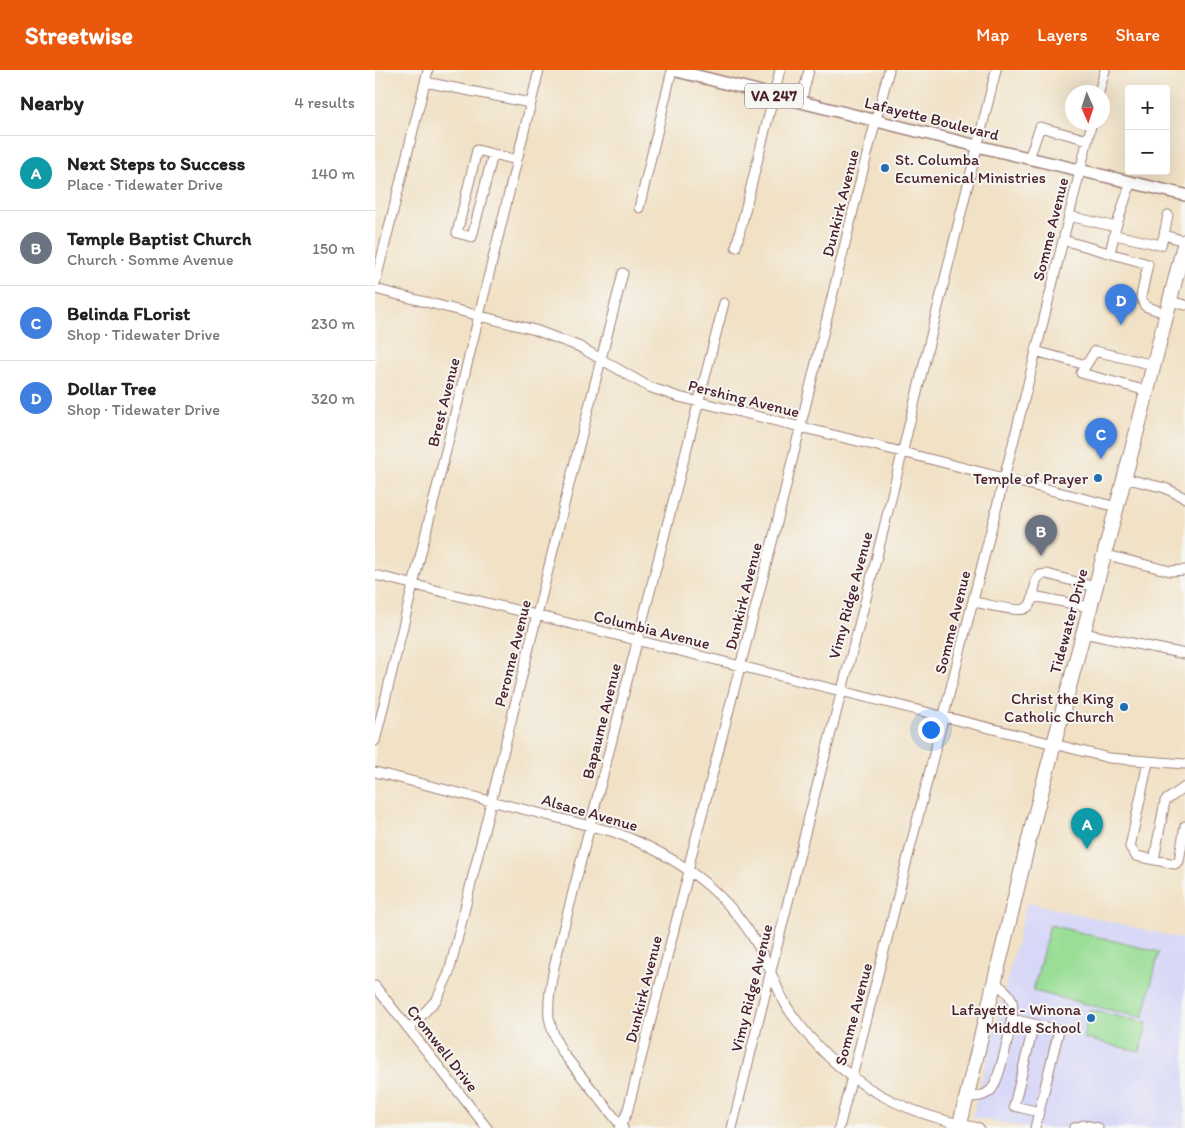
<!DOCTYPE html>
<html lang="en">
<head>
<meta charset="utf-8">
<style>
	body { margin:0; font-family:Itim,sans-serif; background:#f2f2f2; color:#222 }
	.controls { position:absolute; right:15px; top:15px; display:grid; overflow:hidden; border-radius:5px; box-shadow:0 5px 20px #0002 }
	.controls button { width:45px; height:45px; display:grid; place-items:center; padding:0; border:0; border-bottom:1px solid #e0e0e0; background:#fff; color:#222; font:25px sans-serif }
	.compass { position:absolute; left:690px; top:15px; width:45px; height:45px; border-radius:50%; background:#fff; box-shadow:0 5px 20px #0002; rotate:177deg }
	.you { position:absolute; left:555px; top:659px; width:18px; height:18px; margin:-12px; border:4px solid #fff; border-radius:50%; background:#1a73e8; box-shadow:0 0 0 8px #1a73e833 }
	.badge { display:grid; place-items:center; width:32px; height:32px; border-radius:50%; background:#ea580c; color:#fff; font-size:16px; font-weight:700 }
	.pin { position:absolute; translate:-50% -41px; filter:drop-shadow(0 1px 2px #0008) }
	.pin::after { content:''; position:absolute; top:26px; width:18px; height:15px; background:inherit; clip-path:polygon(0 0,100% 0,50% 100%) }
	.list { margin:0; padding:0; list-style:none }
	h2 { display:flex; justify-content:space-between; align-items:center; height:65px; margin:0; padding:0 20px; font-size:21px }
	h2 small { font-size:16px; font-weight:400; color:#767676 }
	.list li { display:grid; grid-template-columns:32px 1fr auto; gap:15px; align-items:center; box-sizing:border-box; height:75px; padding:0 20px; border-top:1px solid #e0e0e0 }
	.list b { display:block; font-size:19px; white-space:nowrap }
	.list p { margin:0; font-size:16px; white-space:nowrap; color:#767676 }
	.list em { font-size:16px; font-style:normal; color:#767676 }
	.map { position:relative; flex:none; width:810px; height:1058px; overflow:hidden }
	header { display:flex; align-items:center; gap:30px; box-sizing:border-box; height:70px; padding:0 25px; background:#ea580c; color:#fff }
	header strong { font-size:24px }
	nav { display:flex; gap:28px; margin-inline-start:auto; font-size:18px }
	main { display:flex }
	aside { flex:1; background:#fff }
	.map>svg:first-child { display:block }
	.built { fill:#d7d7f8 }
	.green { fill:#9ade96; stroke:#727e60 }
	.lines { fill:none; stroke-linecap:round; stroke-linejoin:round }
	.minor-casing { stroke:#9e8078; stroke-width:11 }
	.major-casing { stroke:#9e8078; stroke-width:14 }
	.highway-casing { stroke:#9e8078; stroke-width:16 }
	.minor { stroke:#fff; stroke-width:9 }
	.major { stroke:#fff; stroke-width:11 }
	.highway { stroke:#fff; stroke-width:14 }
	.poi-dot { fill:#1f6fb2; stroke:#f6f6f2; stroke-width:2 }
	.labels { text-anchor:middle; stroke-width:4; stroke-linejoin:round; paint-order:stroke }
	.shield { fill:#f6f6f2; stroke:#7e6067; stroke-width:1 }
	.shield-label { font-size:15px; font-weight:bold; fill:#4a1f2b }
	.street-label { font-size:16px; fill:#4a1f2b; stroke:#f6f6f2 }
	.poi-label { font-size:16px; fill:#4a1f2b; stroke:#f6f6f2; text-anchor:end }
</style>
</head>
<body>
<header>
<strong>Streetwise</strong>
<nav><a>Map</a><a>Layers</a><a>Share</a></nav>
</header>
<main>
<aside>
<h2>Nearby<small>4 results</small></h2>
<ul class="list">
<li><span class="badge" style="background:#0f9aa8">A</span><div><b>Next Steps to Success</b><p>Place · Tidewater Drive</p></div><em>140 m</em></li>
<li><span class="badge" style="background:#6b7280">B</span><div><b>Temple Baptist Church</b><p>Church · Somme Avenue</p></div><em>150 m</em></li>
<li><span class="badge" style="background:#3f7fe0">C</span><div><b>Belinda FLorist</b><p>Shop · Tidewater Drive</p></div><em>230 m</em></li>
<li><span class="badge" style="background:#3f7fe0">D</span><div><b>Dollar Tree</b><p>Shop · Tidewater Drive</p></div><em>320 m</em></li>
</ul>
</aside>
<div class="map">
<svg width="810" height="1058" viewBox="0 0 810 1058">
	<rect width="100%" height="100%" fill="#f6f6f2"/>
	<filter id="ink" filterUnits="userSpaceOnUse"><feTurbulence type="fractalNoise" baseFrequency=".02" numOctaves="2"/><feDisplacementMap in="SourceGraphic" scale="10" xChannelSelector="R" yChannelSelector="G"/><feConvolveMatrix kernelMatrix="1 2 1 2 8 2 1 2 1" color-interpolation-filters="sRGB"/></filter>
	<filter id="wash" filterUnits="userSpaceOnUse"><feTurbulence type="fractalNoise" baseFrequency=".0096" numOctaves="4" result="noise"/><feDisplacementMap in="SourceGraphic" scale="20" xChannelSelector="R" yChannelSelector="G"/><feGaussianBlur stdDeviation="1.12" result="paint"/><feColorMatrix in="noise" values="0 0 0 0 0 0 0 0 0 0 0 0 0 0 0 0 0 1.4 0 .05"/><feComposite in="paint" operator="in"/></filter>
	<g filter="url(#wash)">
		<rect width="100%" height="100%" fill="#f1e1c5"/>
		<!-- built -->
		<path class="built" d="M652,832L808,869L810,867V1058H655L597,1047Z"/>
		<!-- green -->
		<path class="green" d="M675,855L784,882L768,948L658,921Z
			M715,940L772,953L765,982L708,968Z"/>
	</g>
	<g filter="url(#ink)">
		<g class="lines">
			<!-- minor casing -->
			<g class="minor-casing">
				<path id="minor" d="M50,12L155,33
					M724,22L730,0
					M426,32L434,0
					M118,84L97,167L82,163L102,80L142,90
					M654,88L665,57L713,70
					M264,138L297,0
					M694,146L741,157L735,183
					M741,157L756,112
					M740,165L786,175L789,165L810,171
					M789,165L793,145
					M688,170L773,194L766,227L770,236L792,244
					M361,177L405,0
					M0,214L53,0
					M0,219L160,260L205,277L274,317L304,327L527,382L742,437
					M795,231L810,235
					M660,281L711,295
					M772,321L706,303L720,281L779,295
					M749,408L790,418L810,428
					M728,484L795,501L810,500
					M0,505L679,674L734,688L810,694
					M598,532C607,533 641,542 649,539C655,537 657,532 658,526
					M714,537L658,526L661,511L665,505L672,504L720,517
					M708,563L810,584
					M0,671L164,0
					M773,692L755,777L761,786L800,794L804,791L810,756
					M0,702L239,762C303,786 356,823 388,885C398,904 403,925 416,943C464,1011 523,1043 604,1058
					M779,790L790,731L810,717
					M0,916L112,1058
					M637,949L684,960L660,1058
					M659,954L639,1036L664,1042
					M34,959L62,929L74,903L192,423L248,203
					M591,1027C600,1027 609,1027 616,1020C624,1012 641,943 637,931C635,923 626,917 619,912
					M244,1058L252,1043L313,805L315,791L400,461L487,104L514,0
					M248,1058L187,982C181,971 176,960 174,947C171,914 190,856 198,822L349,233
					M357,1058L435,743L502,486L621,0
					M464,1058L650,326L717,52
					M699,1058L709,1055L723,1058"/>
			</g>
			<!-- major casing -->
			<g class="major-casing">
				<path id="major" d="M298,0L602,76L810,125"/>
			</g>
			<!-- highway casing -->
			<g class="highway-casing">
				<path id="highway" d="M584,1058L658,753L764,353L810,171"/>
			</g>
			<!-- minor -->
			<use href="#minor" class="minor"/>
			<!-- major -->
			<use href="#major" class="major"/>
			<!-- highway -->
			<use href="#highway" class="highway"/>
		</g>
	</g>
	<!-- markers -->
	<g class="poi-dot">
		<circle cx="510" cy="98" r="5"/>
		<circle cx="723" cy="408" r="5"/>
		<circle cx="749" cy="637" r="5"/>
		<circle cx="716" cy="948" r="5"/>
	</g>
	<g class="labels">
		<!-- shield labels -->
		<rect class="shield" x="370" y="13.5" width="58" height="25" rx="4"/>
		<g class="shield-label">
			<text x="399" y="31">VA 247</text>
		</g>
		<!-- street labels -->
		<g class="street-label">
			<text transform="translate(557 48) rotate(14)" y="6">Lafayette Boulevard</text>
			<text transform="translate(465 133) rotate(-76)" y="6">Dunkirk Avenue</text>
			<text transform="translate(675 159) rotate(-76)" y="6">Somme Avenue</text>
			<text transform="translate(369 328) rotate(14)" y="6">Pershing Avenue</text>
			<text transform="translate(68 332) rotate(-76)" y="6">Brest Avenue</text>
			<text transform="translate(475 525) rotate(-75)" y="6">Vimy Ridge Avenue</text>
			<text transform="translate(368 526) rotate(-76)" y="6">Dunkirk Avenue</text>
			<text transform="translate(693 551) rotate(-75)" y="6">Tidewater Drive</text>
			<text transform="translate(577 552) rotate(-76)" y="6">Somme Avenue</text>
			<text transform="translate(277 559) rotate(14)" y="6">Columbia Avenue</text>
			<text transform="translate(137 583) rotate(-76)" y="6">Peronne Avenue</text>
			<text transform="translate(226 651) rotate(-76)" y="6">Bapaume Avenue</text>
			<text transform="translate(215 742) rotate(16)" y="6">Alsace Avenue</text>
			<text transform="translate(376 918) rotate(-76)" y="6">Vimy Ridge Avenue</text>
			<text transform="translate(268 919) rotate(-76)" y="6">Dunkirk Avenue</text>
			<text transform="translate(478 944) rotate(-75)" y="6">Somme Avenue</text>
			<text transform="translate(68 978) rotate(52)" y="6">Cromwell Drive</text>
		</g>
		<!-- poi labels -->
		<g class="poi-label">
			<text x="520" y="95" text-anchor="start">St. Columba<tspan x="520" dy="18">Ecumenical Ministries</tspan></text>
			<text x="713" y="414">Temple of Prayer</text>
			<text x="739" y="634">Christ the King<tspan x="739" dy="18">Catholic Church</tspan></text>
			<text x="706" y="945">Lafayette - Winona<tspan x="706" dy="18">Middle School</tspan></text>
		</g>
	</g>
</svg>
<div class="controls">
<button>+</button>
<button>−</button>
</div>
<svg class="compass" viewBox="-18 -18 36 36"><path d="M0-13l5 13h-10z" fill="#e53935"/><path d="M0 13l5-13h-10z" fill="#767676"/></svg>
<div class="you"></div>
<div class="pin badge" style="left:712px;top:779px;background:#0f9aa8">A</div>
<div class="pin badge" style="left:666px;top:486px;background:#6b7280">B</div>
<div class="pin badge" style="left:726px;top:389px;background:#3f7fe0">C</div>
<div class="pin badge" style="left:746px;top:255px;background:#3f7fe0">D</div>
</div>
</main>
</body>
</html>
